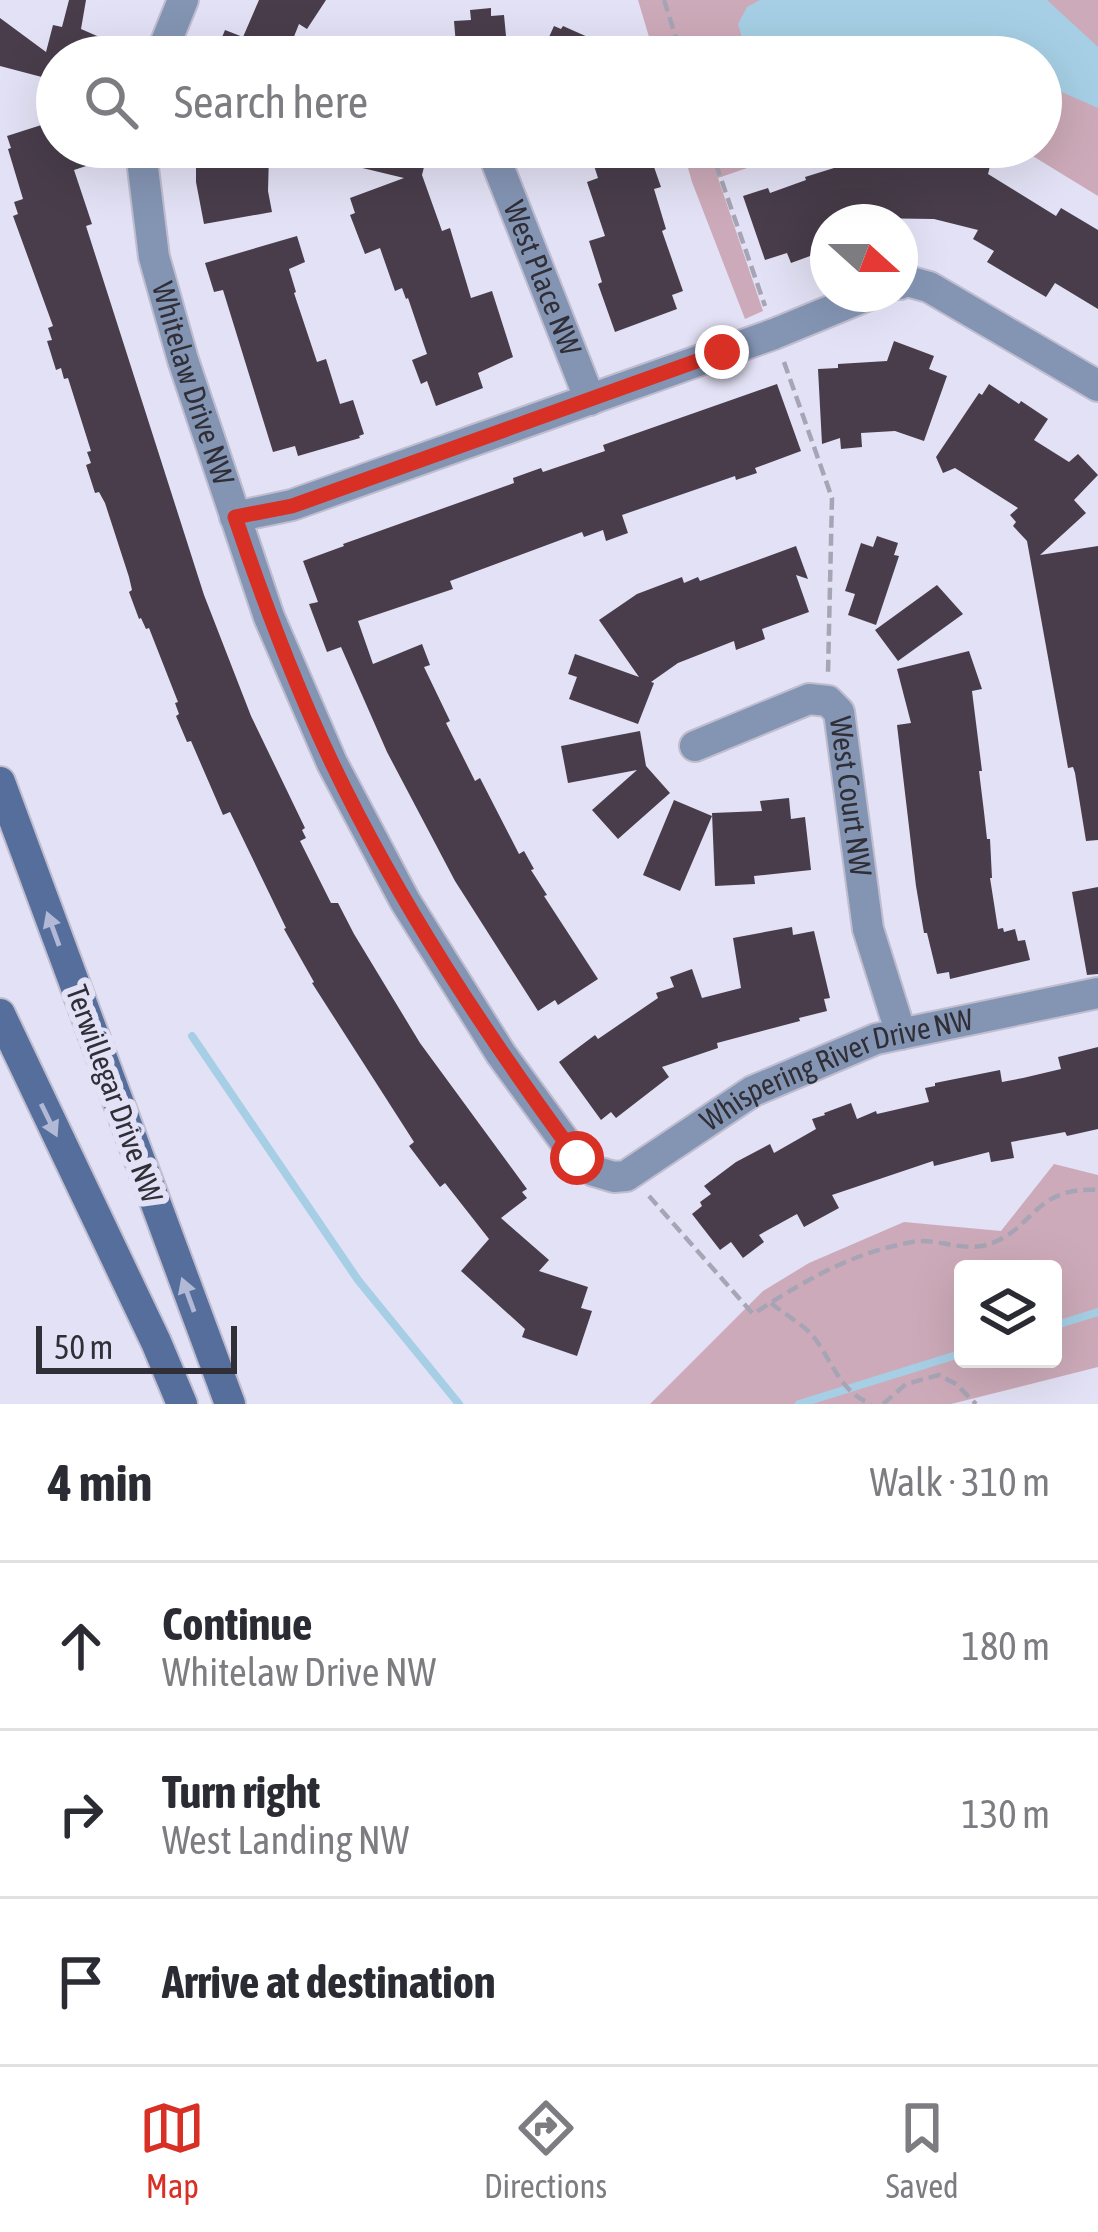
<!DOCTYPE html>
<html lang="en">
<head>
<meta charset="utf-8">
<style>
	body { margin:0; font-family:"Asap Condensed",sans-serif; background:#f2f2f3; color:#2b2b33 }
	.controls { position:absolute; right:36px; bottom:36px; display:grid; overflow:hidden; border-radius:12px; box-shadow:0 12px 48px #0002 }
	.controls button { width:108px; height:108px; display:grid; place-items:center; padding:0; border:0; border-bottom:3px solid #e1e1e2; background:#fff; color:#2b2b33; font:60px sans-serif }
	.compass { position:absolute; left:810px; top:204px; width:108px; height:108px; border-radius:50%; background:#fff; box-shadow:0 12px 48px #0002; rotate:111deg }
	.scale { position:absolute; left:36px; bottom:30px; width:201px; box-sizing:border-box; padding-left:12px; border:6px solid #302e36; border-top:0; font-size:33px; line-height:42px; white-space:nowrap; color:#302e36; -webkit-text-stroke:9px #e3e1f5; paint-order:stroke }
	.stop { position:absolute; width:36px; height:36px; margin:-27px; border:9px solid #d93025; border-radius:50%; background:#fff }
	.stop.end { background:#d93025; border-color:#fff; box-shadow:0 3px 12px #0008 }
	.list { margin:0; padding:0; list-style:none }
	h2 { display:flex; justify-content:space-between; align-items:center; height:156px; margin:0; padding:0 48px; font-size:51px }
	h2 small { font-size:39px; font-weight:400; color:#7c7c81 }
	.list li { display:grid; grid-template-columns:78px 1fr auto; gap:36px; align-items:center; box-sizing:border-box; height:168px; padding:0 48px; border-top:3px solid #e1e1e2 }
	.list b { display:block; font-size:45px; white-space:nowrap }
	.list p { margin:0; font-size:39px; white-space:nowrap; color:#7c7c81 }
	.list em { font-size:39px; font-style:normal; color:#7c7c81 }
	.icon { flex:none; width:66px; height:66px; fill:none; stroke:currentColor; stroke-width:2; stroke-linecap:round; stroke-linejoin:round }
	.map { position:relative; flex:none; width:1098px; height:1404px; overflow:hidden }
	.search { position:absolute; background:#fff; box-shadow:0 12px 48px #0002; left:36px; right:36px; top:36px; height:132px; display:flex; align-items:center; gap:30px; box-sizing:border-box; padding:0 42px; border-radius:66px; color:#7c7c81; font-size:45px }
	.sheet { height:660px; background:#fff }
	nav { display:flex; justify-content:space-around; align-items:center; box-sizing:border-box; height:168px; border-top:3px solid #e1e1e2; background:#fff; font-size:33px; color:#7c7c81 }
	nav a { display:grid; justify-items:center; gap:6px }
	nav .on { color:#d93025 }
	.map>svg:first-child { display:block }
	.green { fill:#cdaab9; fill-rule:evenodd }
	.water { fill:#a6cfe5 }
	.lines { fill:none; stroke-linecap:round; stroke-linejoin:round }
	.stream { stroke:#a6cfe5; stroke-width:8 }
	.building { fill:#493d4b }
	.street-casing { stroke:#bfbdcf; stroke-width:34 }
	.secondary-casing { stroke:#bfbdcf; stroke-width:34 }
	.path { stroke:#a7a5b5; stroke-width:4.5; stroke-dasharray:12 6; stroke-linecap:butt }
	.street { stroke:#8495b4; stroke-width:30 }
	.secondary { stroke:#566e9c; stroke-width:30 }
	.oneway { fill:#b2b9d6 }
	.route { stroke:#d93025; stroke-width:15 }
	.labels { text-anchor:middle; stroke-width:12; stroke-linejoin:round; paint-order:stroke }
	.street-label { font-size:30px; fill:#302e36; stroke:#e3e1f5 }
</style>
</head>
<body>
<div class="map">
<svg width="1098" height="1404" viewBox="0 0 1098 1404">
	<rect width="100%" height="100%" fill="#e3e1f5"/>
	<!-- green -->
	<path class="green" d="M638,0H1098V196L1018,147H1041V57H655Z
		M682,147H809L718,178L763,311L745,319L692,182Z
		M1054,1164L1098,1175V1367L951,1404H650L763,1291L809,1263L904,1222L1001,1231ZM1053,1269V1359H963V1269Z"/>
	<!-- water -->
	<path class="water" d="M760,0H1047L1098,47V108L1041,83V57H964L938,49L890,42L834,57H761L745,48L738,24L747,7Z"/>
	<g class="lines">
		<!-- stream -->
		<path class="stream" d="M192,1036L358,1280L459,1404
			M1053,1326L1098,1312
			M799,1404L963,1353"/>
	</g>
	<!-- building -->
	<path class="building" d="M69,0H86L81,29L104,39L99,57H53L57,60V81L0,66V18L46,52L53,25L62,27Z
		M259,0H326L307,29L299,24L287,54L290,57H214L225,30L243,37Z
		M491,8V16L504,15L508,57H457L454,21L471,20L470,10Z
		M554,26L561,29L563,26L599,42L592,57H540Z
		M57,120V147H83L89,165L74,170L92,224L86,226L204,595L251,716L305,828L302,830L306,838L300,841L331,903H338L354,934L420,1043L527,1189L522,1192L527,1198L501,1218L549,1260L539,1271L588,1287L581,1308L592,1311L577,1356L522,1337L525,1329L461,1271L489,1239L445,1183L440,1187L409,1146L414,1142L312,983L314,982L284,929L286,928L230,812L223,815L191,741L187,742L176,716L179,714L175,703L178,702L149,628L146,629L141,618L139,619L129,592L132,590L129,577L105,503L99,492L95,493L86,465L91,463L87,452L91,451L68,378L64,379L61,368L56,370L47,341L52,340L48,328L53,326L13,216L18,214L14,202L23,199L8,149L11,148L7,136Z
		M262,147V154H269L268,191L272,212L204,224L196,182V148Z
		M355,147H429L422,175L442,231L450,228L471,298L492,291L513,357L478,373L483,388L436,406L427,381L421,384L412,360L427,354L408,298L406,299L402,288L395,291L380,248L365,254L350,215L355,213L350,198L404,178L350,165Z
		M588,147H647L661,187L654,189L666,229L662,231L683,291L672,295L677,309L615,332L598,284L602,282L589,241L605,236L587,182L598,178Z
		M897,147H970L967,157L991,162L988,174L1056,216L1061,208L1098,230V309L1055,283L1046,297L987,262L994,251L973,239L978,230L934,219L865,218L852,222H828V247L820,250L821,252L791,263L787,253L765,260L743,196L768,188L770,193L806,180L805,177L863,159V154L897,155Z
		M297,236L305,262L289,269L296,292L294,293L317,362L326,359L340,404L353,400L364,434L359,436L360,438L298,456L295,446L273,452L223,290L214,292L205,263Z
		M894,341L934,356L929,369L947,376L924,441L895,431L861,433L862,447L841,449L840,438L822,444L818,369L838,368V364L887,361Z
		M777,384L801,451L755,468L757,473L736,480L735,476L622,515L628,533L606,541L603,530L584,537L582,532L450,581L453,589L358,621L373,664L422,644L430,665L424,667L450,721L446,723L475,781L480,778L519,854L524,851L534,869L531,870L547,895L544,896L598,979L558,1005L555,1000L538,1011L455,881L387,752L341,647L327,652L309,604L318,602L303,561L344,546L343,544L514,483L513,478L541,468L543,472L605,451L603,445Z
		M989,384L1019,404L1021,401L1048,419L1034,440L1069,462L1078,454L1098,475L1074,500L1086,513L1040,555L1098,546V840L1086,841L1075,773L1073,767L1068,768L1027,541L1013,526L1016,522L1010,515L1018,508L955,468L943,473L936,457L979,393L982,395Z
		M877,536L898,543L894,555L899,556L876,625L848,615L855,594L845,591L861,543L873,547Z
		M796,546L808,579L796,575L809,612L762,629L765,639L736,650L734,641L678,663L651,682L654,683L638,724L569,699L577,677L568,674L575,654L639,677L599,620L637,594L682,577L684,583L698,577L700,581Z
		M937,585L963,614L898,661L875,630Z
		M969,651L982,689L972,691L982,771H979L984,812L987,839H990L992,878H990L998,929L1003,928L1004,932L1015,929L1018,941L1025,940L1030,960L950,979L949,972L937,974L927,933H924L916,886L897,725L911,723L897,669Z
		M640,731L646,766L670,793L618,839L592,810L637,770L568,783L561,746Z
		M789,798L791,819L805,817L811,870L754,876L755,884L715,886L712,813L762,811L760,801Z
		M674,800L712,816L680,891L643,875Z
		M1098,887V974L1087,975L1072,892Z
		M792,927L793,935L814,931L830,998L824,999L827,1011L799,1018L800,1021L717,1043L718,1048L662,1067L669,1077L616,1118L611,1112L601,1120L559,1062L595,1035L598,1039L658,998L656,993L674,987L670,977L692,969L702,998L741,988L733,938Z
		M1098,1047V1129L1067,1136L1065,1132L1011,1142L1014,1158L991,1162L989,1152L934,1166L933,1161L832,1195L839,1208L804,1227L797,1214L759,1235L764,1242L743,1258L731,1242L720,1250L692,1214L702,1206L700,1202L711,1194L704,1186L736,1162L770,1144L774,1153L816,1129L812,1119L825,1115L824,1113L851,1103L857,1119L876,1111L877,1114L929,1102L925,1088L935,1086V1083L1000,1070L1002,1082L1023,1078L1061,1069L1058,1057Z"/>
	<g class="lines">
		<!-- street casing -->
		<g class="street-casing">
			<g id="street">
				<path d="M160,57L183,0"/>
				<path id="s1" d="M143,147L142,160L154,257L183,360L269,617L332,763L405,901L501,1054L577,1158L594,1171L614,1177L626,1176L753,1091L876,1039L1098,993"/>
				<path id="s2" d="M495,158L590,400"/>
				<path d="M900,284L907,281L929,287L1098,386"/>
				<path d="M235,517L292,505L774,334L871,294"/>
				<path id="s3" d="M695,746L809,699L828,701L839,712L868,929L901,1034"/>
			</g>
		</g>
		<!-- secondary casing -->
		<g class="secondary-casing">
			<path id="secondary" d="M0,782L230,1404
				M0,1014L156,1342L182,1404"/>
		</g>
		<!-- path -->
		<path class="path" d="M664,0L682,57
			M710,147L765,306
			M784,362L832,498L828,673
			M649,1196L753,1314C798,1285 842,1258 894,1246C903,1244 913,1241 922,1241C943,1241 965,1251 986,1245C1035,1231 1032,1186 1098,1190
			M771,1303C784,1314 805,1325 816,1340C833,1364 841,1392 871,1404
			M883,1404L906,1384L939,1375L956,1384L976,1404"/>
		<!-- street -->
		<use href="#street" class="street"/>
		<!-- secondary -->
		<use href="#secondary" class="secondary"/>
	</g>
	<!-- one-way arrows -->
	<defs><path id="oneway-solid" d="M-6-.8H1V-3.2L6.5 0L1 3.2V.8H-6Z" transform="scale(3)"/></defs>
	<g class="oneway">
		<use href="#oneway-solid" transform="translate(53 929) rotate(-110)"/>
		<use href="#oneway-solid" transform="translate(49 1120) rotate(64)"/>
		<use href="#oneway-solid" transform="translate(188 1295) rotate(-110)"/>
	</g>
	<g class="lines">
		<!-- route -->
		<path class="route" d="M577,1158C485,1033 399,903 332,763C294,683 263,600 235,517L292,506L722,352"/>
	</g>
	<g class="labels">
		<!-- street labels -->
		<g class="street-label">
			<text dy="10" stroke="none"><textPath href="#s2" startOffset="129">West Place NW</textPath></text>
			<text dy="10" stroke="none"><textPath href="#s1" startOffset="243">Whitelaw Drive NW</textPath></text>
			<text dy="10" stroke="none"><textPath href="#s3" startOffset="243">West Court NW</textPath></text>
			<text dy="10" stroke="none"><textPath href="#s1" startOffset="1407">Whispering River Drive NW</textPath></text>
			<text transform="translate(114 1094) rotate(70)" y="10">Terwillegar Drive NW</text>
		</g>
	</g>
</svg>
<div class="controls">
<button><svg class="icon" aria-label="layers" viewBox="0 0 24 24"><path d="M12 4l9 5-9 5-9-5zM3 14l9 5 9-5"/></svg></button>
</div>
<svg class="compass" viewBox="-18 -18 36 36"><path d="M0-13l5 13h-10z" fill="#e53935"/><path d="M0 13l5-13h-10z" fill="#7c7c81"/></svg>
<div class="scale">50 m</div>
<div class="stop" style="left:577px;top:1158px"></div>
<div class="stop end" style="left:722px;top:352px"></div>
<div class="search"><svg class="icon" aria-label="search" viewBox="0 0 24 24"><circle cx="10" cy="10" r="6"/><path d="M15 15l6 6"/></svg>Search here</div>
</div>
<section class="sheet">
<h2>4 min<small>Walk · 310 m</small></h2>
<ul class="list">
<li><svg class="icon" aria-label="ahead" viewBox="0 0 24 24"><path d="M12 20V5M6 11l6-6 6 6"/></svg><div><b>Continue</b><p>Whitelaw Drive NW</p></div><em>180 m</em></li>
<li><svg class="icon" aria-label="right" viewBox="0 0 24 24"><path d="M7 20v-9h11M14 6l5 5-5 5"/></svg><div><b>Turn right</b><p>West Landing NW</p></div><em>130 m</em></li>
<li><svg class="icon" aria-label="arrive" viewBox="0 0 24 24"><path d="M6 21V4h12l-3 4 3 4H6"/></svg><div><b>Arrive at destination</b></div></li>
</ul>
</section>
<nav>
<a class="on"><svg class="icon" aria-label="map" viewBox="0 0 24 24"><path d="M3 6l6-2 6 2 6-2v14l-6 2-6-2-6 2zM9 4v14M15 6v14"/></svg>Map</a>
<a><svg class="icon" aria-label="directions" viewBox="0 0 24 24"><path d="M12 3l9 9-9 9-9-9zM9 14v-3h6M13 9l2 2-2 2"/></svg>Directions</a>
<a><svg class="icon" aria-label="saved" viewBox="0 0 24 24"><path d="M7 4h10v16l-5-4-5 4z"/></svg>Saved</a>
</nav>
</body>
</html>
